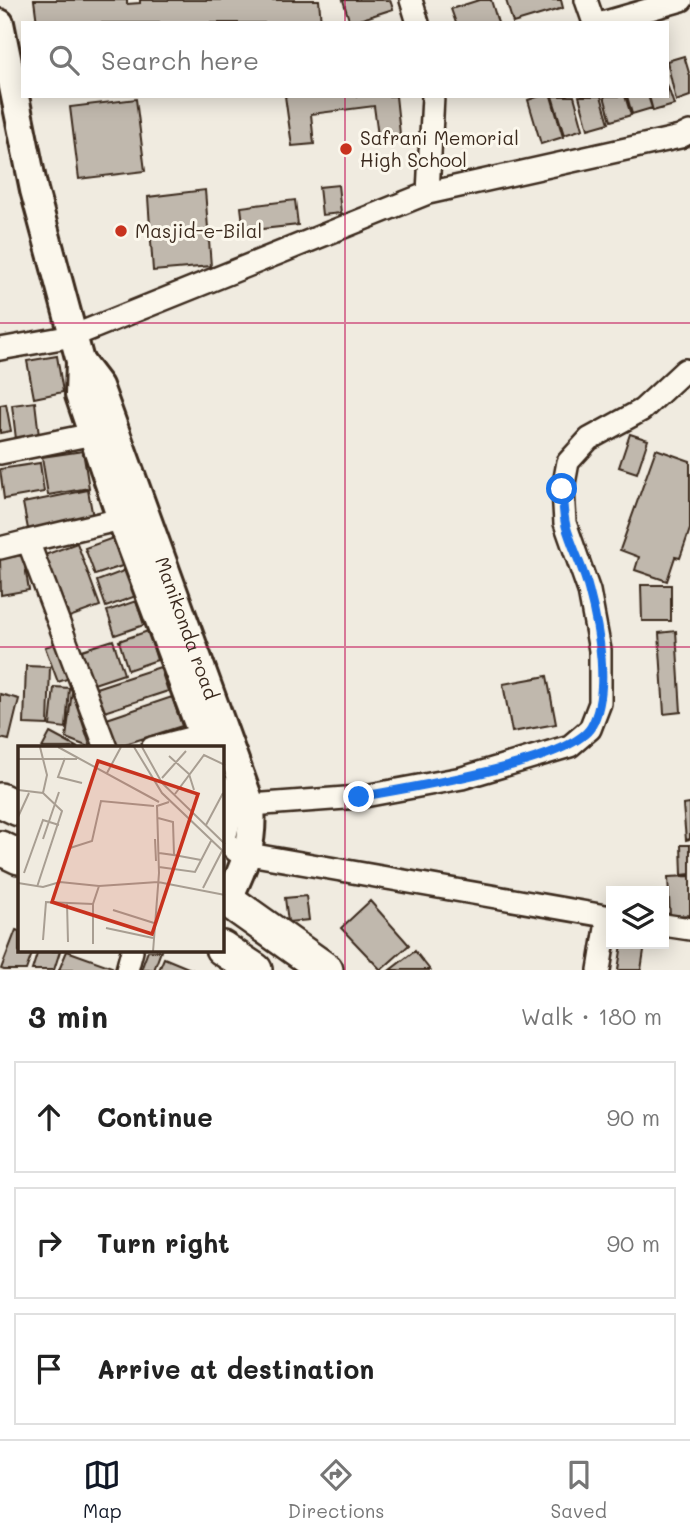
<!DOCTYPE html>
<html lang="en">
<head>
<meta charset="utf-8">
<style>
	body { margin:0; font-family:Mali,sans-serif; background:#f6f6f6; color:#222 }
	.controls { position:absolute; right:21px; bottom:21px; display:grid; overflow:hidden; border-radius:0px; box-shadow:0 4px 18px #0003 }
	.controls button { width:63px; height:63px; display:grid; place-items:center; padding:0; border:0; border-bottom:2px solid #e0e0e0; background:#fff; color:#222; font:35px sans-serif }
	.stop { position:absolute; width:21px; height:21px; margin:-16px; border:5px solid #1a73e8; border-radius:50%; background:#fff }
	.stop.end { background:#1a73e8; border-color:#fff; box-shadow:0 2px 7px #0008 }
	.list { margin:0; padding:0; list-style:none }
	h2 { display:flex; justify-content:space-between; align-items:center; height:91px; margin:0; padding:0 28px; font-size:30px }
	h2 small { font-size:23px; font-weight:400; color:#767676 }
	.list li { display:grid; grid-template-columns:46px 1fr auto; gap:21px; align-items:center; box-sizing:border-box; height:112px; margin:0 14px 14px; padding:0 14px; border:2px solid #e0e0e0; border-radius:0px }
	.list b { display:block; font-size:26px; white-space:nowrap }
	.list em { font-size:23px; font-style:normal; color:#767676 }
	.icon { flex:none; width:38px; height:38px; fill:none; stroke:currentColor; stroke-width:2; stroke-linecap:round; stroke-linejoin:round }
	.map { position:relative; flex:none; width:690px; height:970px; overflow:hidden }
	.search { position:absolute; background:#fff; box-shadow:0 4px 18px #0003; left:21px; right:21px; top:21px; height:77px; display:flex; align-items:center; gap:18px; box-sizing:border-box; padding:0 24px; border-radius:0px; color:#767676; font-size:26px }
	.sheet { height:469px; background:#fff }
	nav { display:flex; justify-content:space-around; align-items:center; box-sizing:border-box; height:98px; border-top:2px solid #e0e0e0; background:#fff; font-size:19px; color:#767676 }
	nav a { display:grid; justify-items:center; gap:4px }
	nav .on { color:#111827 }
	.map>svg:first-child { display:block }
	.building { fill:#c0b8ad; stroke:#3b2a1e; stroke-width:2 }
	.lines { fill:none; stroke-linecap:round; stroke-linejoin:round }
	.minor-casing { stroke:#3b2a1e; stroke-width:26 }
	.tertiary-casing { stroke:#3b2a1e; stroke-width:32 }
	.primary-casing { stroke:#3b2a1e; stroke-width:38 }
	.minor { stroke:#fbf7ec; stroke-width:21 }
	.tertiary { stroke:#fbf7ec; stroke-width:26 }
	.primary { stroke:#fbf7ec; stroke-width:33 }
	.route { stroke:#1a73e8; stroke-width:9 }
	.grid { fill:none; stroke:#c2185b; stroke-width:2; stroke-opacity:0.55 }
	.poi-dot { fill:#c8321e; stroke:#fbf7ec; stroke-width:2.5 }
	.labels { text-anchor:middle; stroke-width:6; stroke-linejoin:round; paint-order:stroke }
	.poi-label { font-size:19px; fill:#3b2a1e; stroke:#fbf7ec; text-anchor:start }
	.street-label { font-size:19px; fill:#3b2a1e; stroke:#fbf7ec }
	.inset-road { fill:none; stroke:#a89e92; stroke-width:2 }
	.view { fill:#c8321e; fill-opacity:0.15; stroke:#c8321e; stroke-width:3.5 }
	.inset-edge { fill:none; stroke:#3b2a1e; stroke-width:3.5 }
</style>
</head>
<body>
<div class="map">
<svg width="690" height="970" viewBox="0 0 690 970">
	<rect width="100%" height="100%" fill="#f0ebe0"/>
	<filter id="ink" filterUnits="userSpaceOnUse"><feTurbulence type="fractalNoise" baseFrequency=".0143" numOctaves="2"/><feDisplacementMap in="SourceGraphic" scale="14" xChannelSelector="R" yChannelSelector="G"/><feConvolveMatrix kernelMatrix="1 2 1 2 8 2 1 2 1" color-interpolation-filters="sRGB"/></filter>
	<g filter="url(#ink)">
		<!-- building -->
		<path class="building" d="M34,0H127V4L140,3V0H319L321,23H37Z
			M343,0H390L393,9L350,23Z
			M479,0H491L498,23H456L451,9Z
			M506,0H561L563,8L513,23Z
			M684,56L690,76V96L676,101L667,61Z
			M667,84L674,105L653,111L649,96H667Z
			M285,96H396L400,134L378,136L374,106L311,114L314,144L292,146Z
			M540,96H551L563,137L541,144L528,100Z
			M552,96H574L583,129L564,135Z
			M579,96H601L609,123L588,129Z
			M604,96H625L631,115L611,121Z
			M627,96H648L652,108L632,114Z
			M136,99L145,171L79,179L70,107Z
			M338,185L341,213L322,215L319,187Z
			M205,190L211,266L153,271L148,197Z
			M295,200L298,225L244,231L241,207Z
			M57,356L63,392L34,398L27,361Z
			M35,402L39,436L16,439L12,405Z
			M6,404L11,431L0,433V405Z
			M630,434L648,440L637,473L619,467Z
			M656,449L690,461V529L680,558L675,557L667,581L635,570L639,557L620,550Z
			M83,451L89,488L48,495L42,457Z
			M40,463L44,492L4,499L0,469Z
			M88,490L93,517L28,529L23,503Z
			M113,538L122,566L95,575L85,548Z
			M77,543L100,606L64,619L42,556Z
			M23,555L29,590L1,595L0,559Z
			M126,570L136,596L106,607L97,581Z
			M641,585H671V621H642Z
			M136,601L144,625L115,635L107,611Z
			M148,631L157,660L128,670L119,641Z
			M676,631L681,712L664,714L659,633Z
			M113,640L124,674L91,685L79,651Z
			M57,643L70,678L58,682L45,647Z
			M26,666L50,667L48,725L24,724Z
			M160,667L168,691L101,713L93,689Z
			M547,676L556,724L512,732L503,684Z
			M54,687L69,688L66,728L50,726Z
			M72,691L91,748L66,738Z
			M0,694L19,699L9,740L0,738Z
			M172,697L182,726L113,748L104,720Z
			M50,733L78,748H42Z
			M690,804V839L686,840L683,805Z
			M681,845H690V874L682,875Z
			M690,876V915L670,916L668,877Z
			M306,896L309,920L288,922L285,898Z
			M370,901L409,945L381,970L341,928Z
			M16,930L19,931V951H33L26,970H4L1,969Z
			M622,944H645L641,970H618Z
			M38,951H60L54,970H32Z
			M67,951L112,967L111,970H59Z
			M148,951H161L154,970H141Z
			M415,951L430,970H390Z
			M164,958L193,970H159Z"/>
		<g class="lines">
			<!-- minor casing -->
			<g class="minor-casing">
				<path id="minor" d="M411,0L418,23
					M586,0L594,23
					M602,23L682,0
					M428,193L433,96
					M0,349L73,336L428,193L680,137L690,132
					M0,453L93,434
					M0,548L28,541
					M106,748L28,541L121,519
					M152,748L202,735
					M251,805L359,797L462,778L570,746L590,729L600,703V650L589,591L565,523L563,489L568,462L589,439L642,410L685,370
					M223,839L236,851L249,854L611,917
					M664,925L690,929
					M127,970L132,951
					M599,970L608,916"/>
			</g>
			<!-- tertiary casing -->
			<g class="tertiary-casing">
				<g id="tertiary">
					<path d="M0,23L34,190L80,361L79,395L121,519L207,748"/>
					<path id="s1" d="M80,361L99,386L251,805C254,845 245,864 228,900"/>
					<path d="M222,790L229,812L222,840"/>
				</g>
			</g>
			<!-- primary casing -->
			<g class="primary-casing">
				<path id="primary" d="M0,800L19,809
					M222,801L225,797
					M0,848L19,857
					M222,896L326,970
					M222,948L255,970"/>
			</g>
			<!-- minor -->
			<use href="#minor" class="minor"/>
			<!-- tertiary -->
			<use href="#tertiary" class="tertiary"/>
			<!-- primary -->
			<use href="#primary" class="primary"/>
		</g>
	</g>
	<g class="lines" filter="url(#ink)">
		<!-- route -->
		<path class="route" d="M359,797C403,789 570,763 591,727C611,693 599,628 589,591C584,569 572,548 566,526C563,514 563,501 562,489"/>
	</g>
	<!-- grid -->
	<path class="grid" d="M345,0V23M345,96V970M0,323H690M0,647H690"/>
	<!-- markers -->
	<g class="poi-dot">
		<circle cx="346" cy="149" r="7"/>
		<circle cx="121" cy="231" r="7"/>
	</g>
	<g class="labels">
		<!-- poi labels -->
		<g class="poi-label">
			<text x="360" y="145">Safrani Memorial<tspan x="360" dy="22">High School</tspan></text>
			<text x="135" y="238">Masjid-e-Bilal</text>
		</g>
		<!-- street labels -->
		<g class="street-label">
			<text dy="7" stroke="none"><textPath href="#s1" startOffset="289">Manikonda road</textPath></text>
		</g>
	</g>
	<!-- overview -->
	<g transform="translate(18 746)">
		<rect width="206" height="206" fill="#f0ebe0"/>
		<path class="inset-road" d="M22,1L29,29L25,47M40,1L141,56M116,1L144,47L207,107M124,1L144,37L207,98M151,10L171,28L176,44M47,12L40,31L64,37M0,13H59M89,27L103,1M144,32L168,5M0,44L25,47L44,65L19,141M157,48L186,9L207,19M0,71L11,47M140,72L155,76L156,109L141,107M188,79L205,47M25,93L41,46M137,93L138,115M52,102L74,95L83,55L136,60M156,109L183,114M141,121L177,126L193,95M6,127L25,74L41,79M0,137L25,141L42,136L81,140L140,136L207,149M185,142L204,105M49,157L50,196M95,164L136,177M88,182L135,192M25,194L28,156L75,158M75,198V158L81,140M135,206L141,127L139,60L151,56"/>
		<path class="view" d="M80,15L180,48L134,188L34,156Z"/>
		<rect width="206" height="206" class="inset-edge"/>
	</g>
</svg>
<div class="controls">
<button><svg class="icon" aria-label="layers" viewBox="0 0 24 24"><path d="M12 4l9 5-9 5-9-5zM3 14l9 5 9-5"/></svg></button>
</div>
<div class="stop" style="left:562px;top:489px"></div>
<div class="stop end" style="left:359px;top:797px"></div>
<div class="search"><svg class="icon" aria-label="search" viewBox="0 0 24 24"><circle cx="10" cy="10" r="6"/><path d="M15 15l6 6"/></svg>Search here</div>
</div>
<section class="sheet">
<h2>3 min<small>Walk · 180 m</small></h2>
<ul class="list">
<li><svg class="icon" aria-label="ahead" viewBox="0 0 24 24"><path d="M12 20V5M6 11l6-6 6 6"/></svg><div><b>Continue</b></div><em>90 m</em></li>
<li><svg class="icon" aria-label="right" viewBox="0 0 24 24"><path d="M7 20v-9h11M14 6l5 5-5 5"/></svg><div><b>Turn right</b></div><em>90 m</em></li>
<li><svg class="icon" aria-label="arrive" viewBox="0 0 24 24"><path d="M6 21V4h12l-3 4 3 4H6"/></svg><div><b>Arrive at destination</b></div></li>
</ul>
</section>
<nav>
<a class="on"><svg class="icon" aria-label="map" viewBox="0 0 24 24"><path d="M3 6l6-2 6 2 6-2v14l-6 2-6-2-6 2zM9 4v14M15 6v14"/></svg>Map</a>
<a><svg class="icon" aria-label="directions" viewBox="0 0 24 24"><path d="M12 3l9 9-9 9-9-9zM9 14v-3h6M13 9l2 2-2 2"/></svg>Directions</a>
<a><svg class="icon" aria-label="saved" viewBox="0 0 24 24"><path d="M7 4h10v16l-5-4-5 4z"/></svg>Saved</a>
</nav>
</body>
</html>
